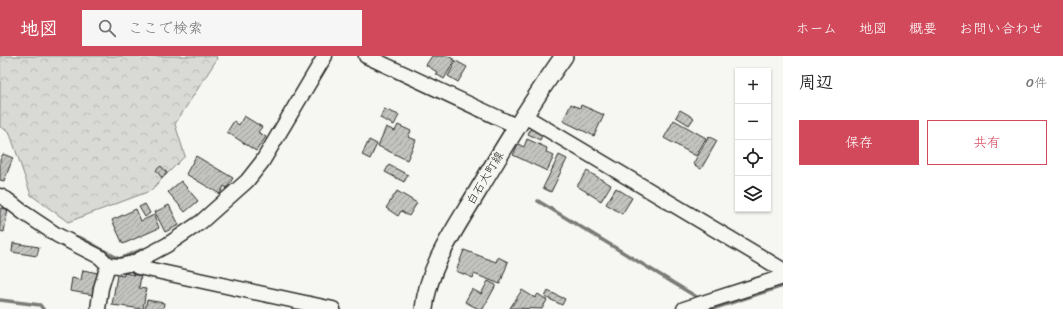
<!DOCTYPE html>
<html lang="ja">
<head>
<meta charset="utf-8">
<style>
	body { margin:0; font-family:Sriracha,"Klee One",sans-serif; background:#f6f6f6; color:#222 }
	.controls { position:absolute; right:12px; top:12px; display:grid; overflow:hidden; border-radius:0px; box-shadow:0 1px 3px #0004 }
	.controls button { width:36px; height:36px; display:grid; place-items:center; padding:0; border:0; border-bottom:1px solid #e0e0e0; background:#fff; color:#222; font:20px sans-serif }
	.list { margin:0; padding:0; list-style:none }
	h2 { display:flex; justify-content:space-between; align-items:center; height:52px; margin:0; padding:0 16px; font-size:17px }
	h2 small { font-size:13px; font-weight:400; color:#767676 }
	.actions { display:flex; gap:8px; padding:12px 16px }
	.actions a { flex:1; padding:9px 0; border:1px solid #d1495b; border-radius:0px; text-align:center; font-size:14px; color:#d1495b }
	.actions .main { background:#d1495b; color:#fff }
	.icon { flex:none; width:22px; height:22px; fill:none; stroke:currentColor; stroke-width:2; stroke-linecap:round; stroke-linejoin:round }
	.map { position:relative; flex:none; width:783px; height:253px; overflow:hidden }
	header { display:flex; align-items:center; gap:24px; box-sizing:border-box; height:56px; padding:0 20px; background:#d1495b; color:#fff }
	header strong { font-size:19px }
	nav { display:flex; gap:22px; margin-inline-start:auto; font-size:14px }
	.search { width:280px; height:36px; background:#f6f6f6; display:flex; align-items:center; gap:10px; box-sizing:border-box; padding:0 14px; border-radius:0px; color:#767676; font-size:15px }
	main { display:flex }
	aside { flex:1; background:#fff }
	.map>svg:first-child { display:block }
	.forest { fill:url(#forest-crowns); stroke:#828280 }
	.lines { fill:none; stroke-linecap:round; stroke-linejoin:round }
	.stream { stroke:#7a7a78; stroke-width:3.5 }
	.building { fill:url(#building-hatch); stroke:#2b2b2b }
	.minor-casing { stroke:#2b2b2b; stroke-width:17 }
	.major-casing { stroke:#2b2b2b; stroke-width:20 }
	.minor { stroke:#f6f6f2; stroke-width:14 }
	.major { stroke:#f6f6f2; stroke-width:17 }
	.labels { text-anchor:middle; stroke-width:3.5; stroke-linejoin:round; paint-order:stroke }
	.street-label { font-size:12px; fill:#2b2b2b; stroke:#f6f6f2 }
</style>
</head>
<body>
<header>
<strong>地図</strong>
<div class="search"><svg class="icon" aria-label="search" viewBox="0 0 24 24"><circle cx="10" cy="10" r="6"/><path d="M15 15l6 6"/></svg>ここで検索</div>
<nav><a>ホーム</a><a>地図</a><a>概要</a><a>お問い合わせ</a></nav>
</header>
<main>
<div class="map">
<svg width="783" height="253" viewBox="0 0 783 253">
	<defs>
		<pattern id="forest-crowns" width="20" height="18" patternUnits="userSpaceOnUse"><rect width="20" height="18" fill="#d9d9d5"/><path d="M2 6a3 3 0 1 1 6 0M12 15a3 3 0 1 1 6 0" fill="none" stroke="#babab7"/></pattern>
		<pattern id="building-hatch" width="6" height="6" patternUnits="userSpaceOnUse"><rect width="6" height="6" fill="#c3c3c0"/><path d="M-1 1l2-2M0 6l6-6M5 7l2-2" fill="none" stroke="#9f9f9c"/></pattern>
	</defs>
	<rect width="100%" height="100%" fill="#f6f6f2"/>
	<filter id="ink" filterUnits="userSpaceOnUse"><feTurbulence type="fractalNoise" baseFrequency=".025" numOctaves="2"/><feDisplacementMap in="SourceGraphic" scale="8" xChannelSelector="R" yChannelSelector="G"/><feConvolveMatrix kernelMatrix="1 2 1 2 8 2 1 2 1" color-interpolation-filters="sRGB"/></filter>
	<g filter="url(#ink)">
		<!-- forest -->
		<path class="forest" d="M0,0H216L217,3L175,68L185,100L150,135L68,166L31,139L9,75L0,71Z"/>
		<g class="lines">
			<!-- stream -->
			<path class="stream" d="M538,145L700,243
				M68,178L83,183L119,203L143,193
				M0,244L40,249L43,253
				M712,253L783,230"/>
		</g>
		<!-- building -->
		<path class="building" d="M432,0H448L455,4L444,23L436,18L437,16L426,9Z
			M456,5L467,11L458,26L448,20Z
			M571,48L580,52L581,49L604,59L594,80L563,65Z
			M384,53L399,59L394,69L380,62Z
			M680,54L694,62L689,69L676,61Z
			M244,60L262,71L258,76L266,81L256,95L227,76L234,65L239,69Z
			M674,64L706,82L696,100L664,82Z
			M398,69L411,75L408,81L416,84L407,104L378,90L386,71L395,75Z
			M531,72L543,77L540,84L528,78Z
			M709,80L717,85L701,113L693,108Z
			M527,83L547,92L546,96L554,100L547,115L513,99L518,88L524,91Z
			M369,84L377,88L370,103L362,99Z
			M3,98L13,102L4,125L0,124V104Z
			M559,99L567,103L551,136L543,132Z
			M196,100L233,122L227,132L224,130L220,138L186,118Z
			M389,109L408,119L404,126L385,116Z
			M161,110L167,117L162,122L156,114Z
			M587,115L611,129L601,145L577,130Z
			M181,125L198,145L185,156L168,136Z
			M616,132L632,142L622,158L606,148Z
			M397,135L417,147L409,160L401,155L398,160L386,152Z
			M145,148L150,157L145,161L139,151Z
			M169,149L179,169L165,176L155,156Z
			M0,152L8,153L4,176L0,175Z
			M136,153L141,165L154,159L159,172L123,188L112,164Z
			M13,187L39,191L37,200L12,196Z
			M464,194L496,206L498,201L508,206L500,228L474,218L473,222L456,215Z
			M83,214L98,217L94,239L70,235L72,222L81,224Z
			M124,217L141,220L139,232L146,233L143,253L112,249L117,219L124,220Z
			M488,225L496,229L483,253H479L465,246L472,233L481,238Z
			M522,234L535,242L538,238L547,244L542,253L510,252Z
			M548,235L565,243L562,249L545,241Z
			M147,244L164,247L163,253H145Z"/>
		<g class="lines">
			<!-- minor casing -->
			<g class="minor-casing">
				<path id="minor" d="M366,0L516,70
					M523,59L783,214
					M0,140L6,143L24,157L57,179L100,201L108,209L119,210L133,207L167,189L201,166L247,125L262,106L325,0
					M133,207L138,211L333,253
					M98,253L101,232L108,209
					M684,253L783,221"/>
			</g>
			<!-- major casing -->
			<g class="major-casing">
				<path id="major" d="M424,253C428,211 455,173 476,138C504,91 532,45 564,0"/>
			</g>
			<!-- minor -->
			<use href="#minor" class="minor"/>
			<!-- major -->
			<use href="#major" class="major"/>
		</g>
	</g>
	<g class="labels">
		<!-- street labels -->
		<g class="street-label">
			<text transform="translate(485 122) rotate(-59)" y="4">白石大町線</text>
		</g>
	</g>
</svg>
<div class="controls">
<button>+</button>
<button>−</button>
<button><svg class="icon" aria-label="locate" viewBox="0 0 24 24"><circle cx="12" cy="12" r="6"/><path d="M12 2v4M12 18v4M2 12h4M18 12h4"/></svg></button>
<button><svg class="icon" aria-label="layers" viewBox="0 0 24 24"><path d="M12 4l9 5-9 5-9-5zM3 14l9 5 9-5"/></svg></button>
</div>
</div>
<aside>
<h2>周辺<small>0件</small></h2>
<ul class="list">
</ul>
<div class="actions"><a class="main">保存</a><a>共有</a></div>
</aside>
</main>
</body>
</html>
